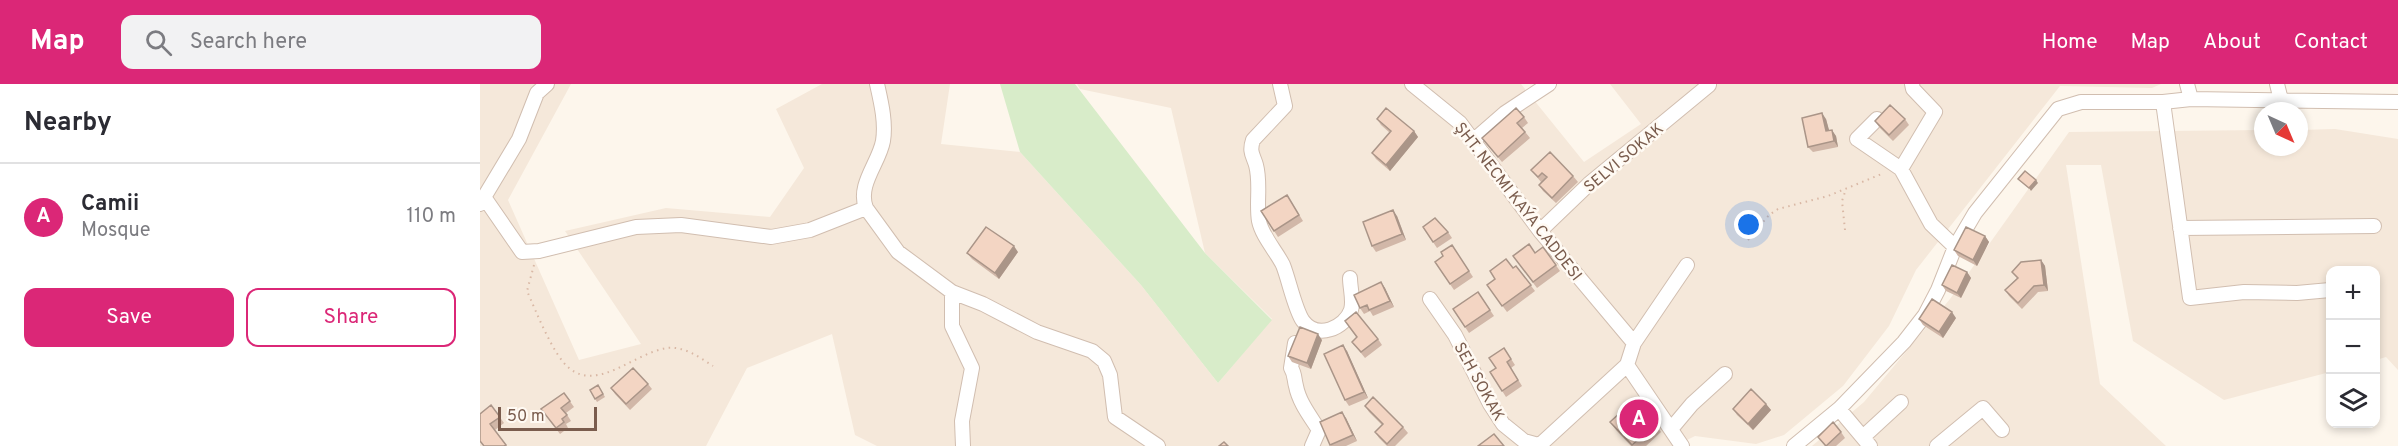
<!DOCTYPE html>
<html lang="en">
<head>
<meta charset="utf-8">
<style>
	body { margin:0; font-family:Overpass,sans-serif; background:#f2f2f3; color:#2b2b33 }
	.controls { position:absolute; right:18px; bottom:18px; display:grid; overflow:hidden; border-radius:12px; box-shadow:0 3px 9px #0003 }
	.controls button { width:54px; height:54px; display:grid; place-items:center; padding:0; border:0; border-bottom:2px solid #e1e1e2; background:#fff; color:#2b2b33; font:30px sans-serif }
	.compass { position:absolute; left:1774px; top:18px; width:54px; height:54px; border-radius:50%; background:#fff; box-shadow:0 3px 9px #0003; rotate:136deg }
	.scale { position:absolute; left:18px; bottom:15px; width:99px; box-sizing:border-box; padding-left:6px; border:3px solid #7a5c4d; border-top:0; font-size:16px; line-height:21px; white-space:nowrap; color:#7a5c4d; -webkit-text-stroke:4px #fffaf3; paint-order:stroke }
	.you { position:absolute; left:1269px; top:141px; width:21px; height:21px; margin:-15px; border:4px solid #fff; border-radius:50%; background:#1a73e8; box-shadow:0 0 0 9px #1a73e833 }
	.badge { display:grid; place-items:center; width:39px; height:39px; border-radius:50%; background:#db2777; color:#fff; font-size:20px; font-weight:700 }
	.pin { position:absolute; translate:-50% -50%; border:3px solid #fff; box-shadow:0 2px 6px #0006 }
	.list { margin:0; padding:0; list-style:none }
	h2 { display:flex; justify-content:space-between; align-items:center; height:78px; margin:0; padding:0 24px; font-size:26px }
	h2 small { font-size:20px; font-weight:400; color:#7c7c81 }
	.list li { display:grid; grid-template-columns:39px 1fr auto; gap:18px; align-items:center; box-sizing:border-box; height:108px; padding:0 24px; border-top:2px solid #e1e1e2 }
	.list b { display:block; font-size:22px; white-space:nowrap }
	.list p { margin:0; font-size:20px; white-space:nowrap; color:#7c7c81 }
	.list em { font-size:20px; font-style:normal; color:#7c7c81 }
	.actions { display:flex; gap:12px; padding:18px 24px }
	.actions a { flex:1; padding:14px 0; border:2px solid #db2777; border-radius:12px; text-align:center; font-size:21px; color:#db2777 }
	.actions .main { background:#db2777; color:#fff }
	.icon { flex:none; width:33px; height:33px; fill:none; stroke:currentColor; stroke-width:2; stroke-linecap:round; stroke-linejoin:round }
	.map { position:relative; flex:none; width:1918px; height:362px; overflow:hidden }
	header { display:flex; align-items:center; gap:36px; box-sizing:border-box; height:84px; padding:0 30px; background:#db2777; color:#fff }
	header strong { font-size:28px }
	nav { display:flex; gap:33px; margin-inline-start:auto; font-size:21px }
	.search { width:420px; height:54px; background:#f2f2f3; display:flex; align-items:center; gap:15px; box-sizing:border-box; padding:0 21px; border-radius:12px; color:#7c7c81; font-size:22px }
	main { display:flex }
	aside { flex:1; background:#fff }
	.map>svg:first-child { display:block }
	.residential { fill:#f5e8da }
	.green { fill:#d8ecc9 }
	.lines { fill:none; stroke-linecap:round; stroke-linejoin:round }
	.minor-casing { stroke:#d1beb0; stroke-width:16 }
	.path { stroke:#d9b8a5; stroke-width:2; stroke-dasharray:1.5 4.5; stroke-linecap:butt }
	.minor { stroke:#fff; stroke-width:14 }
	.wall { fill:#d1b7a8 }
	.shaded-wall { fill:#aa9588 }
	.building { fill:#f3d5c3; stroke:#aa9588; stroke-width:1.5 }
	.labels { text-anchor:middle; stroke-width:5; stroke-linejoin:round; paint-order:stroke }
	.street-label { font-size:16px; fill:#7a5c4d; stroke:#fffaf3 }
</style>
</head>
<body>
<header>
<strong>Map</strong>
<div class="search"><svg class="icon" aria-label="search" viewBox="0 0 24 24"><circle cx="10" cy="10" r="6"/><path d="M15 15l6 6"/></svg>Search here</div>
<nav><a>Home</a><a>Map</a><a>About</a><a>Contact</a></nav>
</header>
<main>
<aside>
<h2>Nearby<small></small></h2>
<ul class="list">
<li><span class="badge">A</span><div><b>Camii</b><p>Mosque</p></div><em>110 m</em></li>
</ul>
<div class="actions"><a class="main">Save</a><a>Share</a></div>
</aside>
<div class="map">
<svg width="1918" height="362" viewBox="0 0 1918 362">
	<rect width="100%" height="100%" fill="#fdf6ec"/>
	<!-- residential -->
	<path class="residential" d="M0,0H91L28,116L99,276L161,260L85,147L186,124L290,133L324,84L296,25L342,0H470L461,60L540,68L661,201L738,299L792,235L725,169L691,24L600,5L597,0H1041L1104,78L1161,40L1130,0H1681L1672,4L1580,2L1436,186L1409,242L1363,302L1304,351L1276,360L1215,352L1195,362H397L375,351L352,250L267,284L226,362H0Z
		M1855,45L1918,55V286L1906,273L1896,276V186H1850V288L1744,316L1653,257L1621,81H1586L1620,300L1686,362H1332L1384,318L1470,215L1589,48L1783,46V63H1819V46Z"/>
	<!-- green -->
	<path class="green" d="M520,0H595L725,169L792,236L738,299L661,201L540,68Z"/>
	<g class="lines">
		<!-- minor casing -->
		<g class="minor-casing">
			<path id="minor" d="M397,0C401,18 406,38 403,57C399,79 377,101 386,124L418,168L472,208L503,220L557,248L612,267L624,277L630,291L635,333L678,362
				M800,0L805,22L773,56C769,68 773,71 776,81C781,99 776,119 779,137C782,152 796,167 803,181C809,196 815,226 823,237C837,256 865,244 871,226C874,217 870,204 870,194
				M932,0L980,39L1060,147L1154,259L1147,281L1202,362
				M1707,0L1711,15
				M1797,0L1801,16
				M1683,18L1710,214L1764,208L1817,209L1850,206
				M1397,35L1377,55L1421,85L1451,140L1475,163
				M994,56L1025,29L1069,0
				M1421,85L1455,28L1433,5L1432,0
				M4,113L42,168L59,167L156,143L201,141L291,153L330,146L386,124
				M0,120L39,55L57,9L67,0
				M1700,144L1894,142
				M1060,147L1109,100L1229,1
				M472,208V242L492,284L482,337L483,362
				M950,215L975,251L1010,320L1023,340L1044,357L1062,362
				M815,259L811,284C815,290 814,295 816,302C819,318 830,332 839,346L832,362
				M1154,259L1207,181
				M1359,325L1390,362
				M1191,345L1212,320L1245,290
				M1383,353L1421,318
				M1061,360L1147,281
				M1314,362L1359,325L1424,258L1445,231L1458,206L1475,163L1495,129L1578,25L1601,18H1683L1711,15L1918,18
				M1457,362L1503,324L1522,346"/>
		</g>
		<!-- path -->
		<path class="path" d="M1365,146L1362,117L1366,105
			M1268,156L1289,131L1298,125L1348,112L1404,89
			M54,181L47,207C56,227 73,271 89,284C118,308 154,269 187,264C204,262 219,273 233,282"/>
		<!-- minor -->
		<use href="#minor" class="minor"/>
	</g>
	<!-- wall -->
	<path class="wall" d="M1044,33L1048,39L1042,44L1050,54L1022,78L1002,54Z
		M897,35L934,47L938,53L910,87L896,75L892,69L910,49L901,41Z
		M1346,35L1349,47L1356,52L1358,63L1333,68L1328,63Z
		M1425,35L1429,41L1413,57L1399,43L1395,37Z
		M1051,86L1093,92L1098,98L1076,119L1063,107L1059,101L1061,98Z
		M807,111L823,137L798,153L781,127Z
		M917,132L926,156L896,168L892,162Z
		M943,143L968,148L972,154L957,164Z
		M1505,152L1509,158L1497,182L1478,172L1474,166Z
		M972,161L993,193L974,206L955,178L963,172Z
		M1063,163L1080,187L1057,204L1033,172L1055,169Z
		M538,168L519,195L492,175L487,169Z
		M1561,176L1565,182L1568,207L1558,208L1542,225L1529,212L1525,206L1537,194L1532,188Z
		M1036,182L1055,207L1027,228L1007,201Z
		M1487,188L1491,194L1481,214L1466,207L1462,201Z
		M901,198L905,204L914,223L893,232L890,227L884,230L880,224Z
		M998,208L1014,232L989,249L973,225Z
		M1476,234L1463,254L1443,241L1439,235Z
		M865,237L898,255L902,261L885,274L872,258L877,254Z
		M842,256L831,285L812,278L808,272Z
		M1024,264L1035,281L1031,284L1042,302L1026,313L1010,288L1016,284Z
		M867,267L888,314L869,322L865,316Z
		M168,300L172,305L150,326L135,310L131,304Z
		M118,301L125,313L117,318L110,306Z
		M84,309L94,323L86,329L91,337L86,340L88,344L80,350L61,325Z
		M1286,320L1291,326L1273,346L1257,331L1253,325Z
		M11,321L24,339L15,346L27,362H3Z
		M885,322L923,343L928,349L915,362H907L899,354L895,348L902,341L889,328Z
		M866,334L877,357L866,362H851L840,338Z
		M1130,338L1175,340L1181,348L1166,362H1151L1136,346Z
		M1361,348L1365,354L1356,362H1345L1338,353Z"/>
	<!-- shaded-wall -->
	<path class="shaded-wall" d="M1342,29L1346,35L1351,53L1346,47Z
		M1352,46L1356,52L1358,63L1354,57Z
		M934,47L938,53L910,87L906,81Z
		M1556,96L1558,99L1551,107L1549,104Z
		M913,126L917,132L926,156L922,150Z
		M1505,152L1509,158L1497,182L1493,176Z
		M534,162L538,168L519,195L515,189Z
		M1561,176L1565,182L1568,207L1564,201Z
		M1487,188L1491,194L1481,214L1477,209Z
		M901,198L905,204L914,223L910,217Z
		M1472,228L1476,234L1463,254L1459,248Z
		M838,250L842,256L831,285L827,279Z
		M863,261L867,267L888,314L884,308Z
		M1286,320L1291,326L1273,346L1268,340Z
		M862,328L866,334L877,357L873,351Z"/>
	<!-- building -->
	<path class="building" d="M1410,21L1425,35L1409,51L1395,37Z
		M906,24L934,47L906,81L892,69L911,47L897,35Z
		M1036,24L1044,33L1037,39L1045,48L1018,73L1002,54Z
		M1342,29L1346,47L1352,46L1354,57L1328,63L1322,34Z
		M1070,68L1093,92L1072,114L1059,101L1067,93L1062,89L1058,93L1051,86Z
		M1545,87L1556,96L1549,104L1538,95Z
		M807,111L819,131L794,147L781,127Z
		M913,126L922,150L892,162L883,138Z
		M955,134L968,148L953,158L943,143Z
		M506,143L534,162L515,189L487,169Z
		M1486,143L1505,152L1493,176L1474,166Z
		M1049,160L1055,169L1063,163L1076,181L1053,198L1033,172Z
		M972,161L989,187L970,200L955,178L963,172L961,168Z
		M1026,175L1033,184L1036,182L1051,201L1022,222L1007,201L1015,195L1010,187Z
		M1561,176L1564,201L1554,202L1538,219L1525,206L1538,194L1532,188L1541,178Z
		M1472,181L1487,188L1477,209L1462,201Z
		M901,198L910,217L889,226L887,221L880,224L874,211Z
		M998,208L1010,226L985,243L973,225Z
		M1452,215L1472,228L1459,248L1439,235Z
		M876,228L898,255L881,268L872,258L877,253L865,237Z
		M820,243L838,250L827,279L808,272Z
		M863,261L884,308L865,316L844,270Z
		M1024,264L1031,275L1027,278L1038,296L1022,307L1010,288L1016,284L1009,274Z
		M153,284L168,300L146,320L131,304Z
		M118,301L123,310L115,315L110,306Z
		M1271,305L1286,320L1268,340L1253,325Z
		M84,309L90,317L81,324L87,331L82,335L84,338L76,344L61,325Z
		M893,313L923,343L907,360L895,348L903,340L885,322Z
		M1154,316L1175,340L1152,361L1130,338Z
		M11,321L20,333L10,340L26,361L24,362H4L0,357V330Z
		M862,328L873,351L850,361L840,338Z
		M1353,338L1361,348L1346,362L1338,353Z
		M1014,350L1024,362H998Z
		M744,358L748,362H739Z"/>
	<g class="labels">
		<!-- street labels -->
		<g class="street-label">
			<text transform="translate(1143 73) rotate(-40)" y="6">SELVI SOKAK</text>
			<text transform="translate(1039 117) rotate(52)" y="6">ŞHT. NECMI KAÝA CADDESI</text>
			<text transform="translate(1000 297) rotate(61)" y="6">SEH SOKAK</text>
		</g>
	</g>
</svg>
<div class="controls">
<button>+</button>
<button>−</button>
<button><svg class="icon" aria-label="layers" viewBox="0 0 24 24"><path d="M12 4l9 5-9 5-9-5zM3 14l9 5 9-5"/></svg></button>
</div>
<svg class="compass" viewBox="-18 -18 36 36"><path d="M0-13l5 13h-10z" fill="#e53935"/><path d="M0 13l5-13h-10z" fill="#7c7c81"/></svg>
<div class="scale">50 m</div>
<div class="you"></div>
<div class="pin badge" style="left:1159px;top:335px">A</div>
</div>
</main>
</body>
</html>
